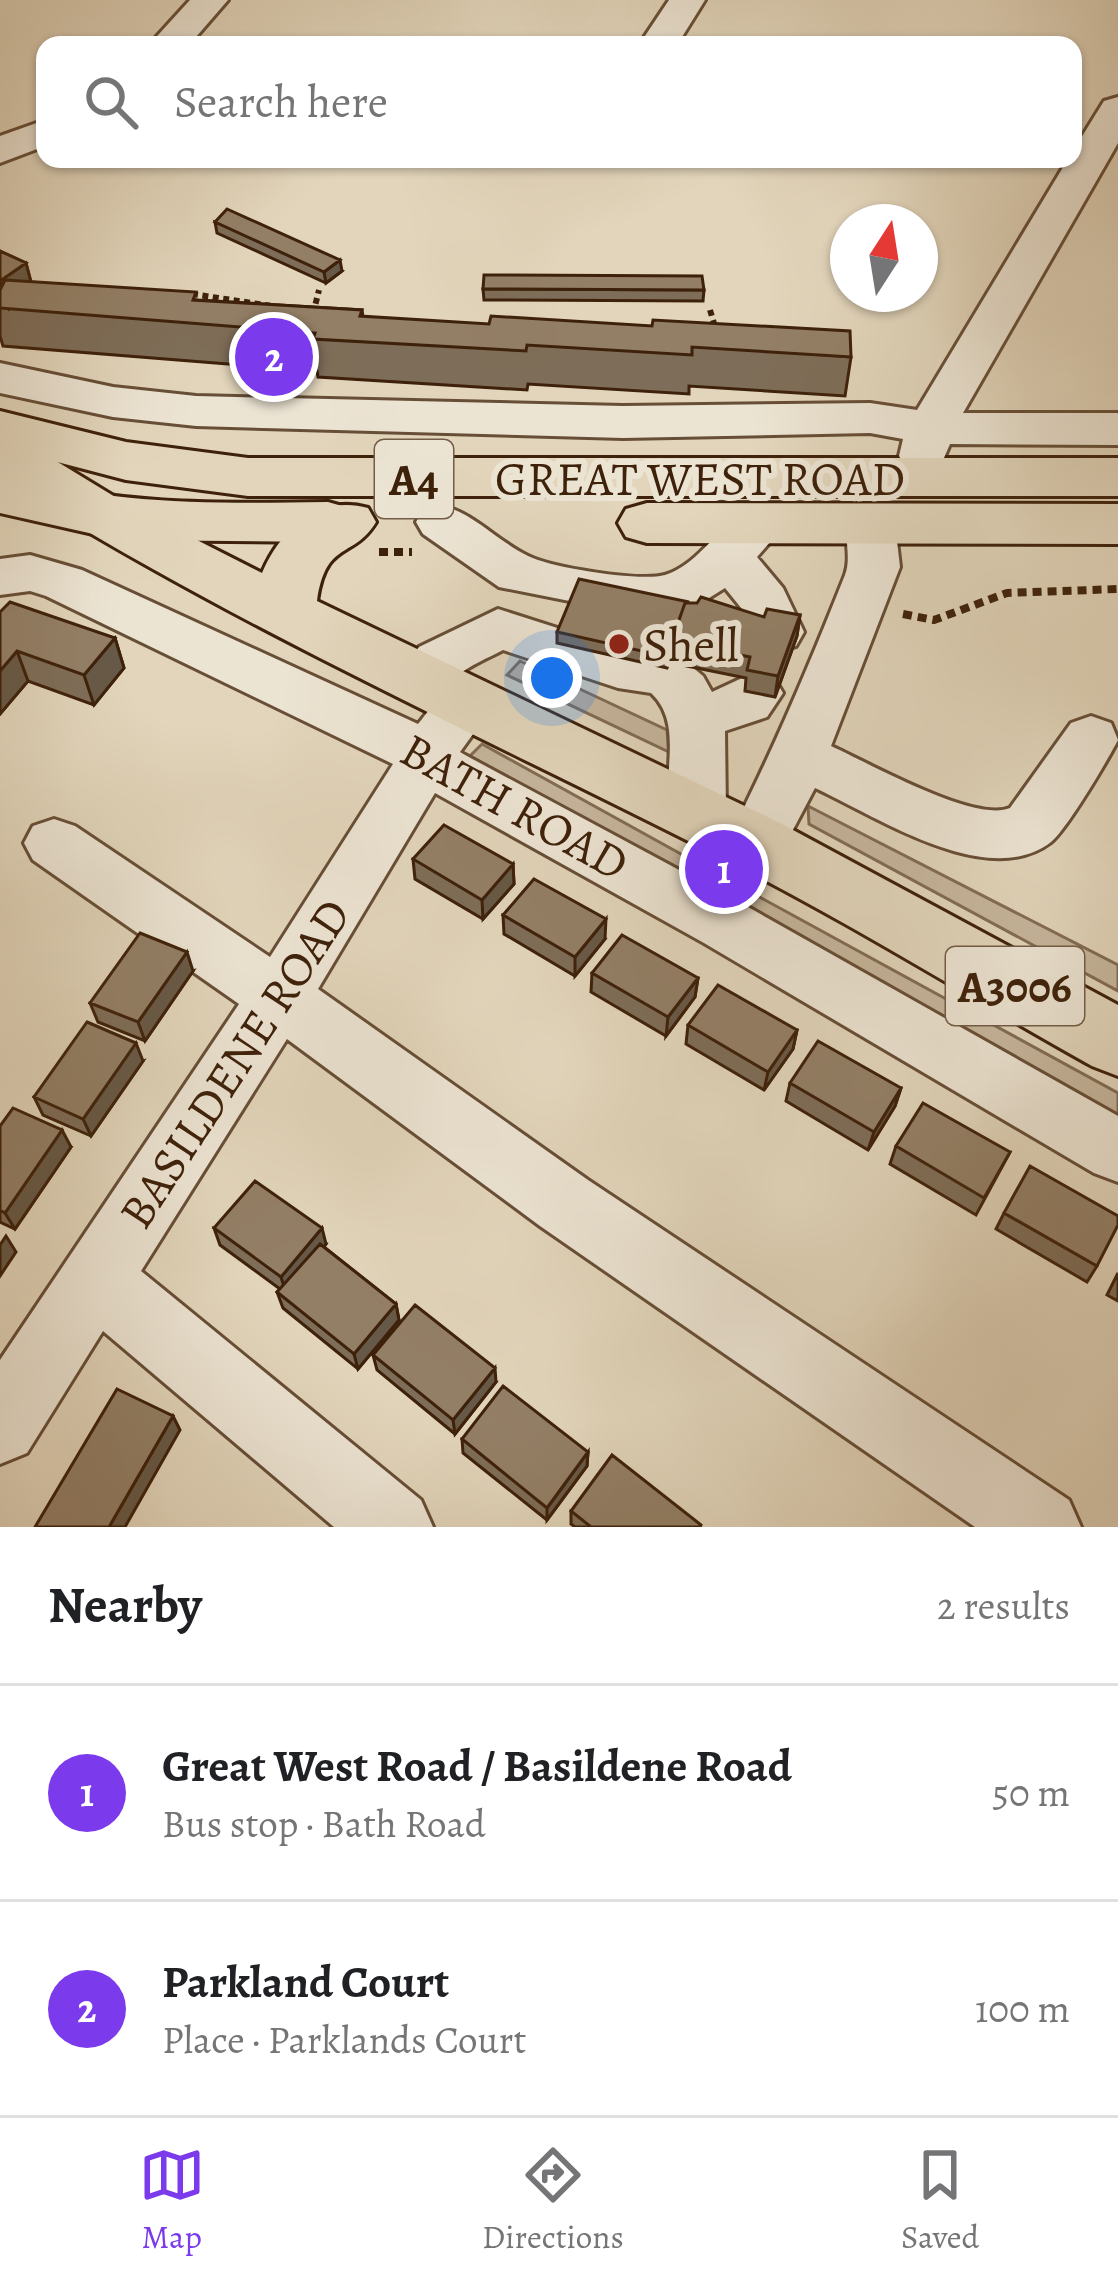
<!DOCTYPE html>
<html lang="en">
<head>
<meta charset="utf-8">
<style>
	body { margin:0; font-family:Alegreya,serif; background:#f6f6f6; color:#202124 }
	.compass { position:absolute; left:830px; top:204px; width:108px; height:108px; border-radius:50%; background:#fff; box-shadow:0 3px 9px #0004; rotate:12deg }
	.you { position:absolute; left:552px; top:678px; width:42px; height:42px; margin:-30px; border:9px solid #fff; border-radius:50%; background:#1a73e8; box-shadow:0 0 0 18px #1a73e833 }
	.badge { display:grid; place-items:center; width:78px; height:78px; border-radius:50%; background:#7c3aed; color:#fff; font-size:39px; font-weight:700 }
	.pin { position:absolute; translate:-50% -50%; border:6px solid #fff; box-shadow:0 3px 12px #0006 }
	.list { margin:0; padding:0; list-style:none }
	h2 { display:flex; justify-content:space-between; align-items:center; height:156px; margin:0; padding:0 48px; font-size:51px }
	h2 small { font-size:39px; font-weight:400; color:#757577 }
	.list li { display:grid; grid-template-columns:78px 1fr auto; gap:36px; align-items:center; box-sizing:border-box; height:216px; padding:0 48px; border-top:3px solid #e0e0e0 }
	.list b { display:block; font-size:45px; white-space:nowrap }
	.list p { margin:0; font-size:39px; white-space:nowrap; color:#757577 }
	.list em { font-size:39px; font-style:normal; color:#757577 }
	.icon { flex:none; width:66px; height:66px; fill:none; stroke:currentColor; stroke-width:2; stroke-linecap:round; stroke-linejoin:round }
	.map { position:relative; flex:none; width:1118px; height:1527px; overflow:hidden }
	.search { position:absolute; background:#fff; box-shadow:0 3px 9px #0004; left:36px; right:36px; top:36px; height:132px; display:flex; align-items:center; gap:30px; box-sizing:border-box; padding:0 42px; border-radius:24px; color:#757577; font-size:45px }
	.sheet { height:588px; background:#fff }
	nav { display:flex; justify-content:space-around; align-items:center; box-sizing:border-box; height:168px; border-top:3px solid #e0e0e0; background:#fff; font-size:33px; color:#757577 }
	nav a { display:grid; justify-items:center; gap:6px }
	nav .on { color:#7c3aed }
	.map>svg:first-child { display:block }
	.green { fill:#c6b69d; stroke:#826c54; stroke-width:3 }
	.lines { fill:none; stroke-linecap:round; stroke-linejoin:round }
	.minor-casing { stroke:#674e36; stroke-width:6 }
	.major-casing { stroke:#3e210a; stroke-width:6 }
	.highway-casing { stroke:#3e210a; stroke-width:6 }
	.path-far1 { stroke:#3e210a; stroke-width:6; stroke-dasharray:6 4.5; stroke-linecap:butt }
	.path { stroke:#3e210a; stroke-width:8; stroke-dasharray:9 6; stroke-linecap:butt }
	.minor { fill:#ece4d3; fill-rule:evenodd }
	.major { fill:#e2d5bb; fill-rule:evenodd }
	.highway { fill:#e2d5bb; fill-rule:evenodd }
	.wall { fill:#7e6d58; stroke:#3e210a; stroke-width:3 }
	.shaded-wall { fill:#675947; stroke:#3e210a; stroke-width:3 }
	.building { fill:#937f66; stroke:#3e210a; stroke-width:3 }
	.poi-dot { fill:#8f2418; stroke:#ece4d3; stroke-width:4.5 }
	.labels { text-anchor:middle; stroke-width:12; stroke-linejoin:round; paint-order:stroke }
	.shield { fill:#ece4d3; stroke:#725c46; stroke-width:3 }
	.shield-label { font-size:45px; font-weight:bold; fill:#3e210a }
	.street-label { font-size:48px; fill:#3e210a; stroke:#ece4d3 }
	.poi-label { font-size:48px; fill:#3e210a; stroke:#ece4d3; text-anchor:start }
</style>
</head>
<body>
<div class="map">
<svg width="1118" height="1527" viewBox="0 0 1118 1527">
	<rect width="100%" height="100%" fill="#e2d5bb"/>
	<filter id="stains"><feTurbulence type="fractalNoise" baseFrequency=".00167" numOctaves="4"/><feColorMatrix values="0 0 0 0 .2 0 0 0 0 .09 0 0 0 0 .02 0 0 0 .5 -.17"/></filter>
	<radialGradient id="worn" r=".72"><stop offset=".6" stop-color="#630" stop-opacity="0"/><stop offset="1" stop-color="#630" stop-opacity=".3"/></radialGradient>
	<!-- green -->
	<path class="green" d="M520,661L667,730L669,752L507,675Z
		M482,744L737,885L729,899L467,759Z
		M808,806L1118,965V991L809,824Z
		M754,894L1118,1093V1130L745,906Z"/>
	<g class="lines">
		<!-- minor casing -->
		<g class="minor-casing">
			<path id="minor" d="M190,0H228L189,45H149Z
				M669,0H705L677,45H639Z
				M1118,97V143L963,413H1118V445L950,444L940,467L923,472L906,467L899,456L903,439L870,433L623,438L196,426L113,417L0,393V363L113,387L196,396L623,406L870,403L917,410L1068,159H1073V151L1104,101Z
				M45,120V146L0,163V136Z
				M441,505C475,514 497,541 528,556C552,568 641,582 665,575C711,561 728,496 780,511L787,523L757,557L783,588L804,632L796,646L777,651L758,646L742,609L725,588L701,603L645,616L499,587L423,534L416,522L423,510Z
				M870,507L888,512L895,524L900,567L831,746C869,763 974,823 1010,808L1071,723L1091,716L1111,723L1118,740C1107,761 1067,829 1051,842C988,891 876,816 815,788L777,860L756,867L735,860L726,843C771,756 809,666 845,575C853,554 840,532 852,512Z
				M30,555L82,570L418,724C441,696 449,674 489,686L497,701L460,752L465,755L748,907L1118,1116V1182L1094,1173L704,943L435,793L318,989L588,1180L1069,1500L1081,1527H975L540,1226L287,1039L141,1271L421,1500L433,1527H334L103,1331L27,1453L0,1464V1360L239,1004L33,860L24,843L33,826L54,819L75,826L270,957L393,764L46,596L30,591L0,595V559Z
				M498,609L620,648L685,661L703,676L712,692L755,672L774,678L783,693L767,717L725,731L726,813L718,829L697,836L676,829C654,787 689,728 651,693L618,688L503,650C488,658 470,665 457,676C436,692 431,701 403,692L395,678L419,647Z"/>
		</g>
		<!-- major casing -->
		<g class="major-casing">
			<path id="major" d="M0,433L20,439L130,506L262,573C280,530 319,494 368,508L376,522C353,560 326,539 317,601L780,823L1118,1005V1076L1092,1066C970,998 851,923 726,860C483,736 231,625 0,478Z"/>
		</g>
		<!-- highway casing -->
		<g class="highway-casing">
			<path id="highway" d="M0,411L126,442L248,458H1118V496H248L126,480L0,447Z
				M0,474C113,505 212,504 328,502L349,508L357,522L349,536L328,542L120,540L0,513Z
				M647,503L1118,504V544L647,543L626,537L618,523L626,509Z"/>
		</g>
		<!-- path-far1 -->
		<path class="path-far1" d="M192,294L272,306
			M710,310L716,330
			M313,314L319,290"/>
		<!-- path -->
		<path class="path" d="M379,552H412
			M903,614L934,620L1007,593L1118,589"/>
		<!-- minor -->
		<use href="#minor" class="minor"/>
		<!-- major -->
		<use href="#major" class="major"/>
		<!-- highway -->
		<use href="#highway" class="highway"/>
	</g>
	<!-- wall -->
	<path class="wall" d="M215,222L342,271L326,283L217,233Z
		M0,251L26,263L31,282L198,300L362,310L363,317L851,357L845,396L689,386V394L528,384L527,390L318,377L317,371L3,346L0,336Z
		M483,289L704,290L703,301L484,300Z
		M688,603L764,617L800,615L797,636L775,697L745,691L746,678L682,665L671,658L667,668L557,643V632Z
		M0,612L115,638L124,668L94,705L28,681L0,714Z
		M413,859L513,864L514,884L483,919L415,879Z
		M503,915L605,939L575,976L504,934Z
		M193,971L145,1041L98,1022L90,1003Z
		M592,973L698,978L695,997L666,1036L591,992Z
		M688,1025L797,1030L793,1049L764,1090L686,1044Z
		M143,1061L91,1136L43,1115L34,1097Z
		M790,1083L901,1088L895,1106L868,1150L786,1101Z
		M0,1126L71,1147L15,1229L0,1222Z
		M896,1146L1010,1152L976,1215L890,1164Z
		M1004,1213L1097,1266L1087,1282L996,1229Z
		M214,1228L326,1244L324,1247L396,1304L399,1320L358,1369L283,1308L277,1292L280,1289L220,1245Z
		M1118,1273V1301L1107,1295Z
		M373,1355L496,1382L455,1434L377,1370Z
		M462,1439L588,1452L587,1466L547,1520L463,1453Z
		M571,1511L701,1527H575L571,1524Z"/>
	<!-- shaded-wall -->
	<path class="shaded-wall" d="M340,260L342,271L326,283L324,272Z
		M26,263L34,294L9,309L0,281Z
		M800,615L797,636L775,697L778,676Z
		M115,638L124,668L94,705L84,675Z
		M17,651L28,681L0,714V671Z
		M513,864L514,884L483,919L482,900Z
		M606,919L605,939L575,976V957Z
		M187,952L193,971L145,1041L138,1022Z
		M698,978L695,997L666,1036L668,1017Z
		M797,1030L793,1049L764,1090L768,1072Z
		M136,1043L143,1061L91,1136L83,1119Z
		M901,1088L895,1106L868,1150L874,1132Z
		M62,1130L71,1147L15,1229L5,1213Z
		M322,1228L326,1244L286,1293L281,1277Z
		M6,1236L16,1252L0,1276V1245Z
		M396,1304L399,1320L358,1369L354,1354Z
		M495,1368L496,1382L455,1434L453,1420Z
		M173,1416L180,1430L125,1527H109Z
		M588,1452L587,1466L547,1520V1508Z"/>
	<!-- building -->
	<path class="building" d="M227,209L340,260L324,272L215,222Z
		M0,251L26,263L0,281Z
		M484,275L702,276L704,290L483,289Z
		M5,280L196,292L193,300L362,310L360,316L489,324L491,316L652,326L653,320L850,331L851,357L692,347V355L527,345L526,351L313,339L315,333L0,308V290Z
		M579,579L689,602L685,603L673,637L668,657L557,632Z
		M701,597L764,617L767,609L800,615L778,676L747,670L750,657L684,644L673,637L685,603H697Z
		M10,602L115,638L84,675L17,651L0,671V612Z
		M444,825L513,864L482,900L413,859Z
		M534,879L606,919L575,957L503,915Z
		M140,933L187,952L138,1022L90,1003Z
		M622,935L698,978L668,1017L592,973Z
		M718,985L797,1030L768,1072L688,1025Z
		M87,1022L136,1043L83,1119L34,1097Z
		M818,1041L901,1088L874,1132L790,1083Z
		M923,1103L1010,1152L984,1198L896,1146Z
		M13,1108L62,1130L5,1213L0,1210V1126Z
		M1030,1166L1118,1216V1225L1097,1266L1004,1213Z
		M255,1181L322,1228L281,1277L214,1228Z
		M320,1244L396,1304L354,1354L277,1292Z
		M415,1305L495,1368L453,1420L373,1355Z
		M503,1386L588,1452L547,1508L462,1439Z
		M117,1389L173,1416L109,1527H35Z
		M612,1455L701,1525L700,1527H591L571,1511Z"/>
	<!-- markers -->
	<circle class="poi-dot" cx="619" cy="644" r="12"/>
	<g class="labels">
		<!-- shield labels -->
		<g class="shield">
			<rect x="375" y="440" width="78" height="78" rx="9"/>
			<rect x="946" y="947" width="138" height="78" rx="9"/>
		</g>
		<g class="shield-label">
			<text x="414" y="495">A4</text>
			<text x="1015" y="1002">A3006</text>
		</g>
		<!-- street labels -->
		<g class="street-label">
			<text x="700" y="495">GREAT WEST ROAD</text>
			<text transform="translate(515 806) rotate(29)" y="17">BATH ROAD</text>
			<text transform="translate(234 1063) rotate(-57)" y="17">BASILDENE ROAD</text>
		</g>
		<!-- poi labels -->
		<g class="poi-label">
			<text x="643" y="661">Shell</text>
		</g>
	</g>
	<rect width="100%" height="100%" filter="url(#stains)"/>
	<rect width="100%" height="100%" fill="url(#worn)"/>
</svg>
<svg class="compass" viewBox="-18 -18 36 36"><path d="M0-13l5 13h-10z" fill="#e53935"/><path d="M0 13l5-13h-10z" fill="#757577"/></svg>
<div class="you"></div>
<div class="pin badge" style="left:724px;top:869px">1</div>
<div class="pin badge" style="left:274px;top:357px">2</div>
<div class="search"><svg class="icon" aria-label="search" viewBox="0 0 24 24"><circle cx="10" cy="10" r="6"/><path d="M15 15l6 6"/></svg>Search here</div>
</div>
<section class="sheet">
<h2>Nearby<small>2 results</small></h2>
<ul class="list">
<li><span class="badge">1</span><div><b>Great West Road / Basildene Road</b><p>Bus stop · Bath Road</p></div><em>50 m</em></li>
<li><span class="badge">2</span><div><b>Parkland Court</b><p>Place · Parklands Court</p></div><em>100 m</em></li>
</ul>
</section>
<nav>
<a class="on"><svg class="icon" aria-label="map" viewBox="0 0 24 24"><path d="M3 6l6-2 6 2 6-2v14l-6 2-6-2-6 2zM9 4v14M15 6v14"/></svg>Map</a>
<a><svg class="icon" aria-label="directions" viewBox="0 0 24 24"><path d="M12 3l9 9-9 9-9-9zM9 14v-3h6M13 9l2 2-2 2"/></svg>Directions</a>
<a><svg class="icon" aria-label="saved" viewBox="0 0 24 24"><path d="M7 4h10v16l-5-4-5 4z"/></svg>Saved</a>
</nav>
</body>
</html>
